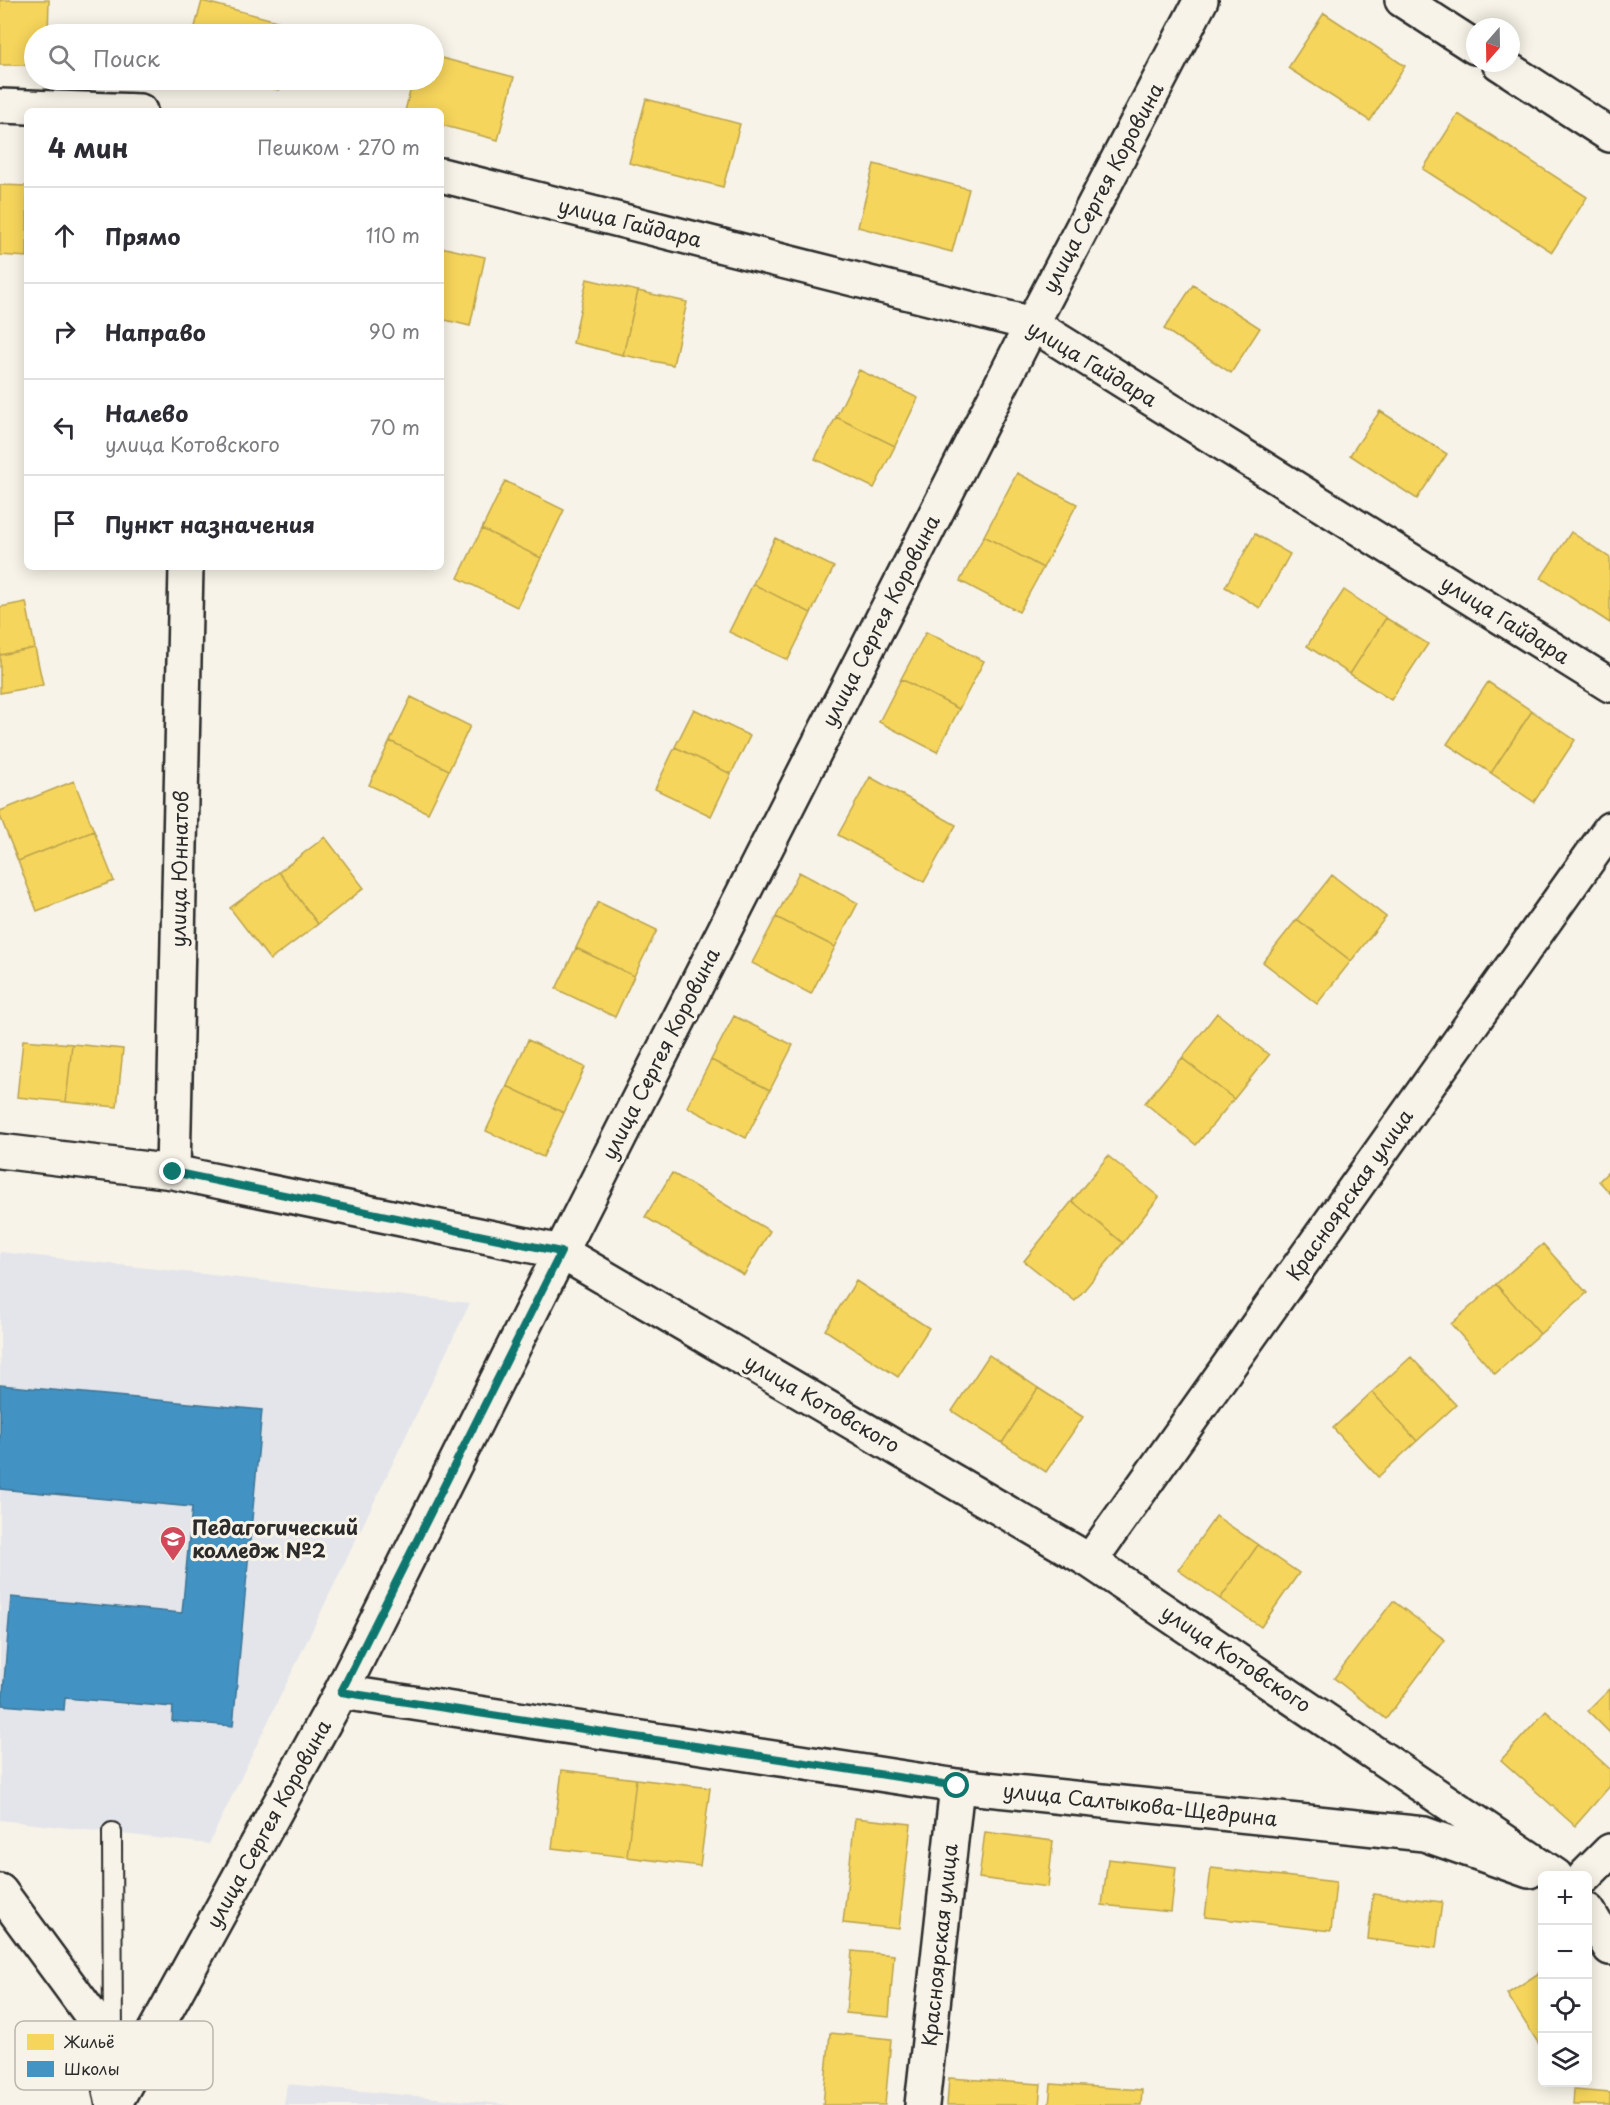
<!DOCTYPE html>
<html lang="ru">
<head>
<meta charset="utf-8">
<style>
	body { margin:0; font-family:"Playpen Sans",sans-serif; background:#f7f7f7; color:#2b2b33 }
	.controls { position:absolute; right:18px; bottom:18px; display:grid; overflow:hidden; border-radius:9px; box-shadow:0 3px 15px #0003 }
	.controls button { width:54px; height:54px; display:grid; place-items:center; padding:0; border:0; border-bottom:2px solid #e1e1e2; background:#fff; color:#2b2b33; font:30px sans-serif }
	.compass { position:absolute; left:1466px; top:18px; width:54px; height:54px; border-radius:50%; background:#fff; box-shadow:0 3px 15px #0003; rotate:200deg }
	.stop { position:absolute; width:18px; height:18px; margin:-14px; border:4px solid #0f766e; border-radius:50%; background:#fff }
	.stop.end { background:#0f766e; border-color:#fff; box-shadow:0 2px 6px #0008 }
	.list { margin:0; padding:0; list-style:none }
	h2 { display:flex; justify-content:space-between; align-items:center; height:78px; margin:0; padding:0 24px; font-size:26px }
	h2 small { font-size:20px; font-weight:400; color:#7c7c81 }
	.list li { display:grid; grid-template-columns:39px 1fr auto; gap:18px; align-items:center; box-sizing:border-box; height:96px; padding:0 24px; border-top:2px solid #e1e1e2 }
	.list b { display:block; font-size:22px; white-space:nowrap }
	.list p { margin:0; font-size:20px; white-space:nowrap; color:#7c7c81 }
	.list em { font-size:20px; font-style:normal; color:#7c7c81 }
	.icon { flex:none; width:33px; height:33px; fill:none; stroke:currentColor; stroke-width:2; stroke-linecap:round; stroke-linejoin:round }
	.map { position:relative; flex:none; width:1610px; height:2105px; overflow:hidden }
	.search { position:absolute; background:#fff; box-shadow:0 3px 15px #0003; left:24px; top:24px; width:420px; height:66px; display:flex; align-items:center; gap:15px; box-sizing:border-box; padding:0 21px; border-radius:33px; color:#7c7c81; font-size:22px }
	.panel { position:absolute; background:#fff; box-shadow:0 3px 15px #0003; left:24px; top:108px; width:420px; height:462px; border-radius:9px }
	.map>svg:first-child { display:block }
	.built { fill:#e3e5eb }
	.homes { fill:#f6d55c; stroke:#b9a24d; stroke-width:1.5 }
	.schools { fill:#4393c3; stroke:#3c7495; stroke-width:1.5 }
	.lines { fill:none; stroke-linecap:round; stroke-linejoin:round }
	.lane-casing { stroke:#2b2b2b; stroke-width:22 }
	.street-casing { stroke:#2b2b2b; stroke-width:38 }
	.secondary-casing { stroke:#2b2b2b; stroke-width:38 }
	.lane { stroke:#f7f3e8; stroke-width:18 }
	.street { stroke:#f7f3e8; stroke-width:33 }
	.secondary { stroke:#f7f3e8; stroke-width:33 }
	.route { stroke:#0f766e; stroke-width:8 }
	.labels { text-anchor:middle; stroke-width:6; stroke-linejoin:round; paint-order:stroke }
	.street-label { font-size:20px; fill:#2b2b2b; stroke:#f7f3e8 }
	.poi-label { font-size:20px; font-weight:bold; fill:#2b2b2b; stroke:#f7f3e8; text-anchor:start }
	.key { fill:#f7f3e8; stroke:#bab7af; stroke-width:1.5 }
	.key-label { font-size:16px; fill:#2b2b2b }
</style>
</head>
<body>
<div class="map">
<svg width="1610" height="2105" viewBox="0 0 1610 2105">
	<rect width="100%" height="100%" fill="#f7f3e8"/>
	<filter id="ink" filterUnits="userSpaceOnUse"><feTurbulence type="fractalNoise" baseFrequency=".0167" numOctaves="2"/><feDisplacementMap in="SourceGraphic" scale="12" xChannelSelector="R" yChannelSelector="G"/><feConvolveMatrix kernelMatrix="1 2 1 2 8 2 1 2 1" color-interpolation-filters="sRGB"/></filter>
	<g filter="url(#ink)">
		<!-- built -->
		<path class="built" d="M0,1252L470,1303L209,1844L0,1820Z
			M287,2084L511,2105H284Z"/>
		<!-- homes -->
		<path class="homes" d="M0,0H49L48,34H34V65H0Z
			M202,1L296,26L294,34H193Z
			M1324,13L1405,66L1370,121L1288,68Z
			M434,56L514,77L498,140L441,125V111H405L413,80H434Z
			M242,80H282L279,90Z
			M646,99L740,124L723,187L629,163Z
			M1458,114L1587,197L1552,252L1423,169Z
			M874,164L969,189L952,252L858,227Z
			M0,185L27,186V257L0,255Z
			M441,247L485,257L470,326L441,319Z
			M587,279L638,291L623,355L573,343Z
			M1193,285L1260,328L1231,373L1164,329Z
			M638,291L687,302L673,365L623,355Z
			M859,370L918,398L895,446L836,417Z
			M1380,411L1447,454L1417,499L1350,455Z
			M836,417L895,446L874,488L815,459Z
			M1017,473L1077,504L1043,568L984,536Z
			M505,481L564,510L541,558L482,529Z
			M482,529L541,558L517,607L458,578Z
			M1571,532L1610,558V623L1541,578Z
			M1255,534L1290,554L1260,608L1225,587Z
			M984,536L1043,568L1019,612L960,581Z
			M775,538L834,567L811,613L753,584Z
			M753,584L811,613L788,660L729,632Z
			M1344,590L1386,618L1350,674L1307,646Z
			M26,602L35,648L0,655V607Z
			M1386,618L1428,644L1391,700L1350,674Z
			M926,632L984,661L959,709L901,679Z
			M35,648L43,685L0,693V655Z
			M901,679L959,709L937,752L879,722Z
			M1488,682L1532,711L1491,773L1447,744Z
			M411,697L470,726L449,770L390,741Z
			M694,709L750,736L731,774L675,747Z
			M1532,711L1575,740L1534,802L1491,773Z
			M390,741L449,770L428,813L369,785Z
			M675,747L731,774L711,816L655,789Z
			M870,777L956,825L924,882L838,835Z
			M74,781L94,831L18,861L0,816V811Z
			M94,831L114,881L37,911L18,861Z
			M325,837L364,888L318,924L279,872Z
			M279,872L318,924L270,960L230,908Z
			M799,872L858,903L835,947L776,917Z
			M1332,875L1386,917L1351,961L1297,919Z
			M598,902L657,930L634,976L576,948Z
			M776,917L835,947L811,994L752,963Z
			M1297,919L1351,961L1317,1004L1263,962Z
			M576,948L634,976L615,1017L556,989Z
			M1217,1013L1269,1055L1234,1099L1182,1058Z
			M734,1016L793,1045L770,1090L711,1060Z
			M23,1040L72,1044L66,1102L17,1097Z
			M528,1040L585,1067L564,1113L507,1086Z
			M72,1044L123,1049L117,1107L66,1102Z
			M1182,1058L1234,1099L1196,1145L1145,1103Z
			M711,1060L770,1090L746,1138L687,1107Z
			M507,1086L564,1113L543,1157L486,1131Z
			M1108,1156L1159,1197L1123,1243L1072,1201Z
			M1610,1170V1193L1599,1181Z
			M672,1173L770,1231L744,1275L645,1217Z
			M1072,1201L1123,1243L1075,1301L1024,1261Z
			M1543,1244L1587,1293L1540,1334L1496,1284Z
			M856,1281L929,1328L898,1377L825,1330Z
			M1496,1284L1540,1334L1495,1374L1451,1324Z
			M989,1355L1038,1388L1002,1443L952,1411Z
			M1411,1357L1456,1405L1417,1441L1372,1392Z
			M1038,1388L1083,1417L1046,1472L1002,1443Z
			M1372,1392L1417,1441L1378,1477L1333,1428Z
			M1216,1516L1258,1545L1220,1599L1178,1570Z
			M1258,1545L1299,1573L1261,1627L1220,1599Z
			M1393,1601L1445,1640L1386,1719L1334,1678Z
			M1610,1689V1733L1588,1711Z
			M1546,1711L1610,1769V1786L1575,1826L1501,1760Z
			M562,1770L636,1779L627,1857L552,1848Z
			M636,1779L710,1788L700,1866L627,1857Z
			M855,1818L911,1824L899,1929L843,1923Z
			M985,1832L1053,1841L1048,1887L979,1878Z
			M1108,1859L1176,1867L1171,1912L1102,1905Z
			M1211,1868L1336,1882L1331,1931L1205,1917Z
			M1373,1894L1442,1902L1436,1948L1368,1939Z
			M852,1951L894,1955L889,2017L846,2013Z
			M1542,1971V2049L1507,1994Z
			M830,2033L891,2039L885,2105H823Z
			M949,2078L1041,2084L1039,2105H947Z
			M1051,2084L1142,2090L1141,2105H1049Z
			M1574,2090L1610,2093V2105H1573Z"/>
		<!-- schools -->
		<path class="schools" d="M0,1385L262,1410L233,1726L172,1721L173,1707L65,1698L64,1710L2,1705L11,1597L182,1613L192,1507L0,1489Z"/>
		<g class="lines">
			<!-- lane casing -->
			<g class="lane-casing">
				<path id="lane" d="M112,1832L113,2043"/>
			</g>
			<!-- street casing -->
			<g class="street-casing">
				<path id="street" d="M0,106L140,111
					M441,175L1032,324L1610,685
					M0,1151L173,1172L561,1252L1090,1561L1556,1876
					M173,1172L186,567
					M1090,1561L1610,829
					M341,1692L957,1786L1424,1834L1529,1871
					M1585,1876L1610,1851
					M0,1891L97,2023L113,2105
					M1588,1911L1610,1948
					M114,2105L341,1692L561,1252L1032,324L1201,0
					M922,2105L957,1786"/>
			</g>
			<!-- secondary casing -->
			<g class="secondary-casing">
				<path id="secondary" d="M1402,0L1475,47
					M1499,63L1610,135"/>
			</g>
			<!-- lane -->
			<use href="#lane" class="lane"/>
			<!-- street -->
			<use href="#street" class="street"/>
			<!-- secondary -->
			<use href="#secondary" class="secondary"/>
		</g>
	</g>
	<g class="lines" filter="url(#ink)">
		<!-- route -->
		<path class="route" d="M173,1172L561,1252L341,1692L957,1786"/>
	</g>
	<!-- icons -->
	<defs>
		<g id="university-pin" transform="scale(1.35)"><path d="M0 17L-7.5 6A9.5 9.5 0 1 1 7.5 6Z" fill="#d1495b" stroke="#f7f3e8"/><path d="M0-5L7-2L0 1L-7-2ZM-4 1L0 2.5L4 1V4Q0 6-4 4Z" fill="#fff"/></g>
	</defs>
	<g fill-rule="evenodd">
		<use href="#university-pin" x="173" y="1539"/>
	</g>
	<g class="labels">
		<!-- street labels -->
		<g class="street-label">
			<text transform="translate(1103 188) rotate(-62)" y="7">улица Сергея Коровина</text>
			<text transform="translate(630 223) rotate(14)" y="7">улица Гайдара</text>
			<text transform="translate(1092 364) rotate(31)" y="7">улица Гайдара</text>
			<text transform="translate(1505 620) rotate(32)" y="7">улица Гайдара</text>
			<text transform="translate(881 621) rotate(-63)" y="7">улица Сергея Коровина</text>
			<text transform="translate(180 869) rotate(-89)" y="7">улица Юннатов</text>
			<text transform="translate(661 1054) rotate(-63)" y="7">улица Сергея Коровина</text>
			<text transform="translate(1350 1195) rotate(-55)" y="7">Красноярская улица</text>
			<text transform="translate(822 1404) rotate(30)" y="7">улица Котовского</text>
			<text transform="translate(1236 1659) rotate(34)" y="7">улица Котовского</text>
			<text transform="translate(1140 1805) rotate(6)" y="7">улица Салтыкова-Щедрина</text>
			<text transform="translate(269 1824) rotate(-61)" y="7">улица Сергея Коровина</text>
			<text transform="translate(940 1945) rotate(-84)" y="7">Красноярская улица</text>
		</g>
		<!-- poi labels -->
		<g class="poi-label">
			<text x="192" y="1535">Педагогический<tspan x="192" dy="23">колледж №2</tspan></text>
		</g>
	</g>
	<!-- legend -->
	<rect x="15" y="2021" width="198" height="69" rx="9" class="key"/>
	<rect x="27" y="2034" width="27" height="16" fill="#f6d55c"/>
	<rect x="27" y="2061" width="27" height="16" fill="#4393c3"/>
	<g class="key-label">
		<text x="64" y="2048">Жильё</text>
		<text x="64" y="2075">Школы</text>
	</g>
</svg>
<div class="controls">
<button>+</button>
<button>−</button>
<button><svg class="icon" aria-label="locate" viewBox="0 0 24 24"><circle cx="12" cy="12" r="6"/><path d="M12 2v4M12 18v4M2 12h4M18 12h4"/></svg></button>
<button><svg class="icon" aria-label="layers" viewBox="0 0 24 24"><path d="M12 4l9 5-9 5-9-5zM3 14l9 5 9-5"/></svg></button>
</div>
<svg class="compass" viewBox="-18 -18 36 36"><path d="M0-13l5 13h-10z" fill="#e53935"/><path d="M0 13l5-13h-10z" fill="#7c7c81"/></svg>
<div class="stop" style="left:957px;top:1786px"></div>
<div class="stop end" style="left:173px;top:1172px"></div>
<div class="search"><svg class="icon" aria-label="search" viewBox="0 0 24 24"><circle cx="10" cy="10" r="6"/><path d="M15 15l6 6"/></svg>Поиск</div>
<section class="panel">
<h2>4 мин<small>Пешком · 270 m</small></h2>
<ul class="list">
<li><svg class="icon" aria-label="ahead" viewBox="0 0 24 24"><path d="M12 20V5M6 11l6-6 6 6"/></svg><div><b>Прямо</b></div><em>110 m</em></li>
<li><svg class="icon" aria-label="right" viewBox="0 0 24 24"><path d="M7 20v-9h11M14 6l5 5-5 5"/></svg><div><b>Направо</b></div><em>90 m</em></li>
<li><svg class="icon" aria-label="left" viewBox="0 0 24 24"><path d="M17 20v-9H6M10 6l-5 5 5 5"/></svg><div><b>Налево</b><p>улица Котовского</p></div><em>70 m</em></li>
<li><svg class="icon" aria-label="arrive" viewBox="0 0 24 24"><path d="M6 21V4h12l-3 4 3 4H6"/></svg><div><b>Пункт назначения</b></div></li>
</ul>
</section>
</div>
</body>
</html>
